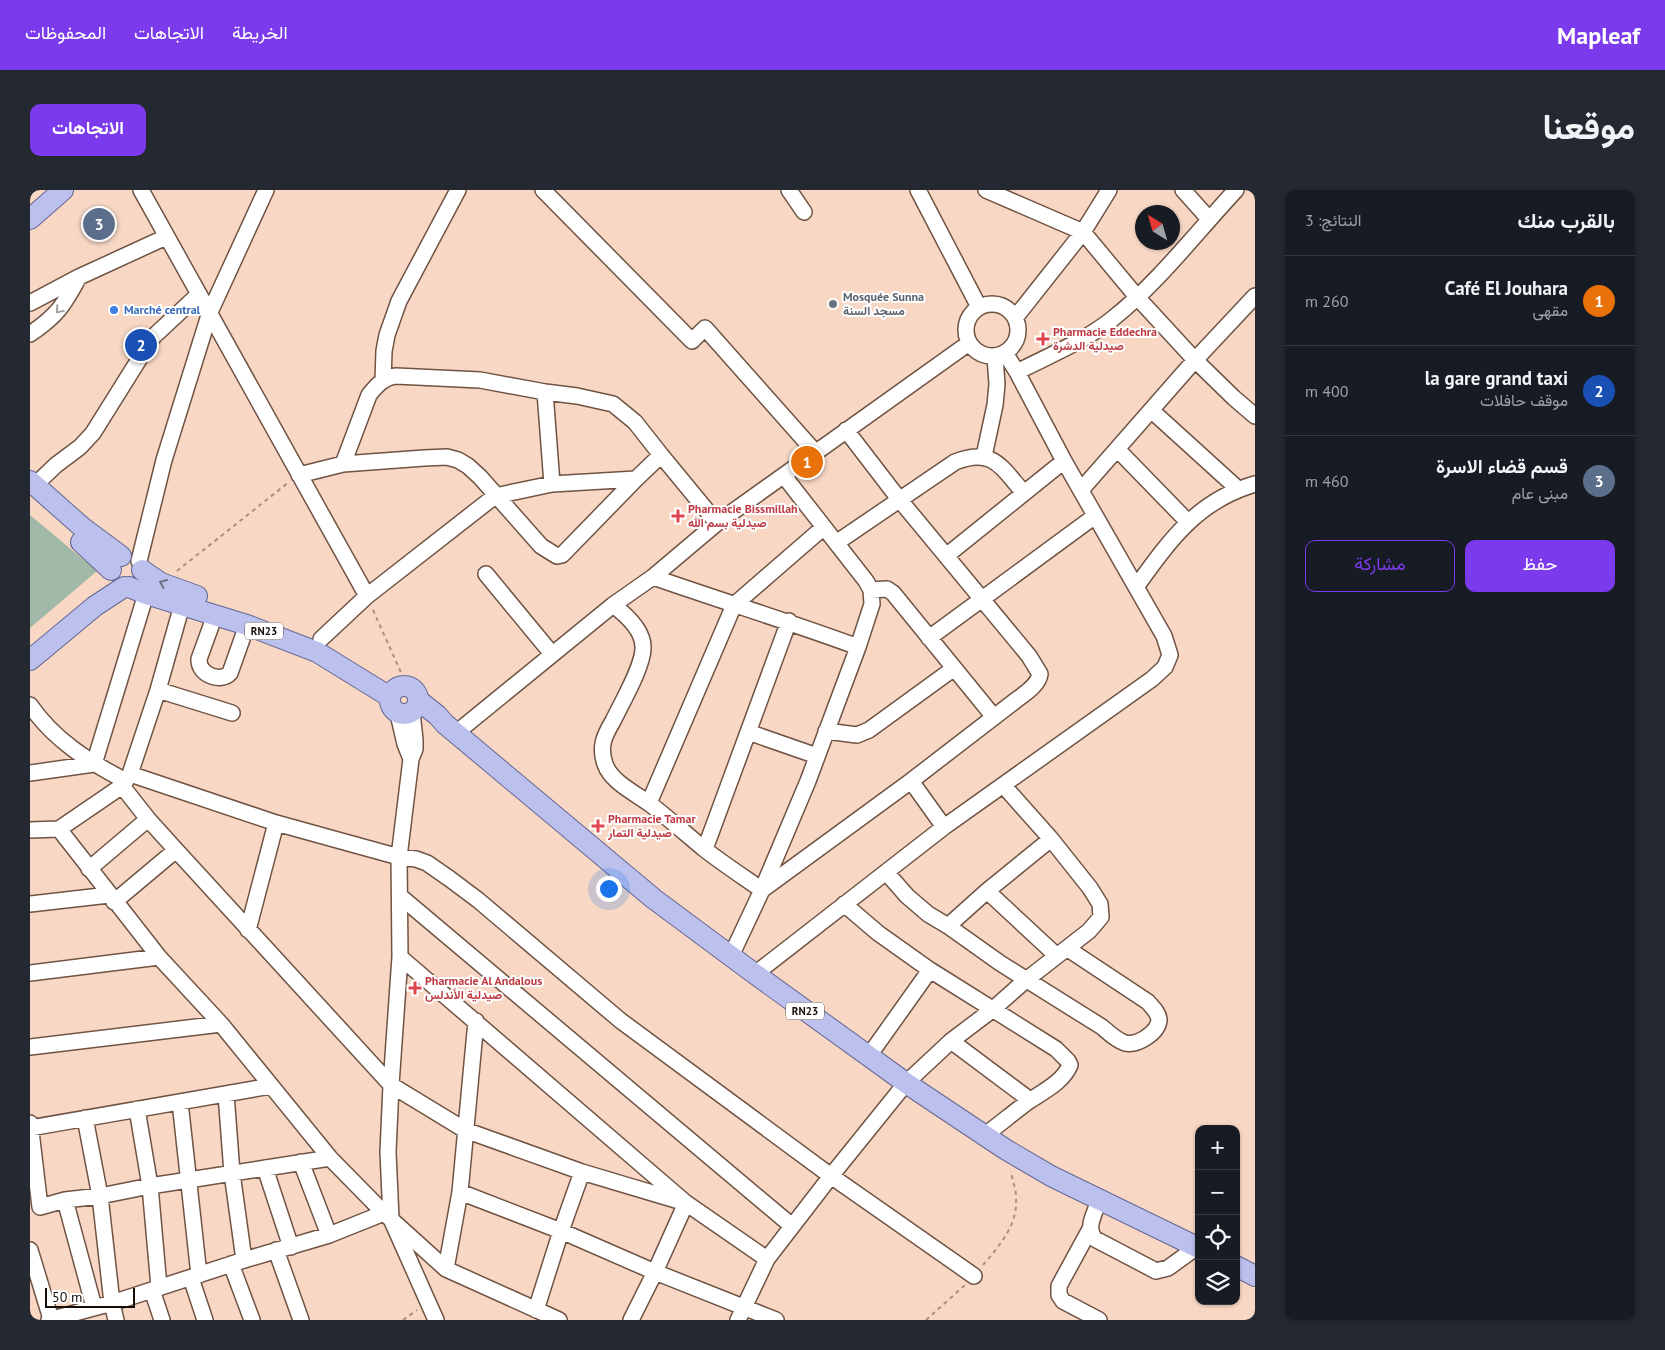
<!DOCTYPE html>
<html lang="ar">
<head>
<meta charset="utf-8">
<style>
	body { margin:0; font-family:"PT Sans",Vazirmatn,sans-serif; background:#242831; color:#f1f3f6; direction:rtl }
	.controls { position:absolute; right:15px; bottom:15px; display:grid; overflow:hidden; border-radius:10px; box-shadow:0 1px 4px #0004 }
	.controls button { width:45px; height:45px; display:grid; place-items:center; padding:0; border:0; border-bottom:1px solid #363941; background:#171b24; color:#f1f3f6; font:25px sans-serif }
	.compass { position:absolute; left:1105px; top:15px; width:45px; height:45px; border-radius:50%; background:#171b24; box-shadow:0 1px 4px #0004; rotate:323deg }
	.scale { position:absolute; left:15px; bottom:12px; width:90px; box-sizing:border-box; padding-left:5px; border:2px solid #170d07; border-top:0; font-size:14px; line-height:18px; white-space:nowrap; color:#170d07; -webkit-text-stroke:4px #fff; paint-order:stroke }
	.you { position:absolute; left:578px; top:698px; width:18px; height:18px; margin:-12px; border:4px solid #fff; border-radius:50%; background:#1a73e8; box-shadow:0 0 0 8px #1a73e833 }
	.badge { display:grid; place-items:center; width:32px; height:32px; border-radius:50%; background:#7c3aed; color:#fff; font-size:16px; font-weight:700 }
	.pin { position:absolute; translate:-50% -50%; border:2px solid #fff; box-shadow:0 1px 5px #0006 }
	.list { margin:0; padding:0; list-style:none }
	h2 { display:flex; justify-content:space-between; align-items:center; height:65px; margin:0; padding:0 20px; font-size:21px }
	h2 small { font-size:16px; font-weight:400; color:#9ea1a6 }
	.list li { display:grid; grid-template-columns:32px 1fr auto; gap:15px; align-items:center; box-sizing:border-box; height:90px; padding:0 20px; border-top:1px solid #363941 }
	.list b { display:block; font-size:19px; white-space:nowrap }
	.list p { margin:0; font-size:16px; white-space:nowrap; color:#9ea1a6 }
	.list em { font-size:16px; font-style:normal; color:#9ea1a6 }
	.actions { display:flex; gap:10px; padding:15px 20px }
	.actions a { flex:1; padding:11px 0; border:1px solid #7c3aed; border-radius:10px; text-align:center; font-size:18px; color:#7c3aed }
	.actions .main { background:#7c3aed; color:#fff }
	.icon { flex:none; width:28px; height:28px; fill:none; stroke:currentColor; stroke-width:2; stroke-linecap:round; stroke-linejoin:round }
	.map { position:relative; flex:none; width:1225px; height:1130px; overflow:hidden; direction:ltr; border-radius:10px }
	header { display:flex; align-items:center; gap:30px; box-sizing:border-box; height:70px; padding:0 25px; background:#7c3aed; color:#fff }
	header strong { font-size:24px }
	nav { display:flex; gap:28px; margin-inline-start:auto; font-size:18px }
	.intro { display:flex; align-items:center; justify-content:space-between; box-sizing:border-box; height:120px; padding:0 30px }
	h1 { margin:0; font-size:35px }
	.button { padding:12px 22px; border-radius:10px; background:#7c3aed; color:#fff; font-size:18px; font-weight:700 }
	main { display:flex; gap:30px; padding:0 30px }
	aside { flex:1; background:#171b24; border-radius:10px; box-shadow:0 1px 4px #0004 }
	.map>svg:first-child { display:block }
	.green { fill:#a0b8a7 }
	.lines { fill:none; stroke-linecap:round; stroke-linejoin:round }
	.minor-casing { stroke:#6f5343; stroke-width:18 }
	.major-casing { stroke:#646693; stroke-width:22 }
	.path { stroke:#a89082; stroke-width:2; stroke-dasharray:4 4; stroke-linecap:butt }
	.minor { stroke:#fff; stroke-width:15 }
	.major { stroke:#bbc0ec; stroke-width:20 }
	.oneway { stroke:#a29e9c }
	.oneway2 { stroke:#716f85 }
	.worship-dot { fill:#6b7280; stroke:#fff; stroke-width:2 }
	.shop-dot { fill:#3f7fe0; stroke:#fff; stroke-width:2 }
	.health-dot { fill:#e0444e; stroke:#fff; stroke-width:2 }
	.labels { text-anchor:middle; stroke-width:4; stroke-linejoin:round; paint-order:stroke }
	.shield { fill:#fff; stroke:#5d5651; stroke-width:1 }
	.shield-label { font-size:11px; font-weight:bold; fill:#170d07 }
	.worship-label { font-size:12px; font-weight:bold; fill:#5b616d; stroke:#fff; text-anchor:start }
	.shop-label { font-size:12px; font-weight:bold; fill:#366cbe; stroke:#fff; text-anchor:start }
	.health-label { font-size:12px; font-weight:bold; fill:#be3a42; stroke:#fff; text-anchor:start }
</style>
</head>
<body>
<header>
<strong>Mapleaf</strong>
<nav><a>الخريطة</a><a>الاتجاهات</a><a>المحفوظات</a></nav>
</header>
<div class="intro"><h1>موقعنا</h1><a class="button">الاتجاهات</a></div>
<main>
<aside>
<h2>بالقرب منك<small>النتائج: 3</small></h2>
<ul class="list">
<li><span class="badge" style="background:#e8710a">1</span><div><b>Café El Jouhara</b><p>مقهى</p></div><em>260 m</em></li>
<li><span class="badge" style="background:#1a4fb4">2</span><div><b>la gare grand taxi</b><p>موقف حافلات</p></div><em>400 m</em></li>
<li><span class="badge" style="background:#5c6f8a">3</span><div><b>قسم قضاء الاسرة</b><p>مبنى عام</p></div><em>460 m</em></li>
</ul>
<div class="actions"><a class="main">حفظ</a><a>مشاركة</a></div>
</aside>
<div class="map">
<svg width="1225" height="1130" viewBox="0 0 1225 1130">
	<rect width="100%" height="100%" fill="#f8d8c5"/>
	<!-- green -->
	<path class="green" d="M0,325L67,381L0,438Z"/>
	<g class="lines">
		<!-- minor casing -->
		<g class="minor-casing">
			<path id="minor" d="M111,0L337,406
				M513,0L662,151L675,138L785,262
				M759,0L774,22
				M888,0L949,117
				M956,0L1053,42L1107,107L1165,170L1204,208L1225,226
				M1153,0L1179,29
				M0,113L49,87L136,47
				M936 140a26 26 0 1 1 52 0a26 26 0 1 1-52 0Z
				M985,128L1053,42L1079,0
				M0,144C27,126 34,115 49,87
				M987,182C1018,166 1053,152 1081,130C1128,93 1165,44 1206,0
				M353,191L354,161L357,145L369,111L428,0
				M515,202L522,294
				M1121,220L1208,299
				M1087,259L1158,332
				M954,266L965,215L967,194L965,167
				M313,274L339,205C346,196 354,187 366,186L450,190L515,202L547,206L583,214L605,232L631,265
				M269,285L313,274L394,268L417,267L428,270L438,276L450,287L511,356L527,366L532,365L606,289
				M5,295L26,275L50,257L63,243L123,147L169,104
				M1051,300L1165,170L1225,106
				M806,353L925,272C963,257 971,277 994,303
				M916,366L1034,271
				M109,371L134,270L180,122L236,0
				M456,384L522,464
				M623,387C692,411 760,432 828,457
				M1106,397C1140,350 1167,311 1225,294
				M841,400L857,399L863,403L964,527
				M583,415C595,424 613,440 613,457C614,475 591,514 583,531C574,546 569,557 575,574C581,592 605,603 620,614C638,628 655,643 673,658C692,673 712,686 732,700L881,591L985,511C994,504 1008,496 1010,484L999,466L869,309L816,240
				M185,425L169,469C168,485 191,493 200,483L217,435
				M899,448L1065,326
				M291,449L337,406L465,306L522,294L606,289L631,265L687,333
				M128,500L202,523
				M0,515C24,550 59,572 96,591
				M382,522L385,550V559L381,569L369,667L370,767L361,895L358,962L361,1029L406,1130
				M368,524L375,554L381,569
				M796,541L827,545L839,540L923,479
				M718,542L787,566
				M426,543L583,415L623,387L687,333L939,153
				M0,583L64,574L116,404
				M100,584L246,633L369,667L386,669L397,673L420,689L448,710L591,831L801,986L944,1086
				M881,591L914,637
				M92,596L118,629L146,660L361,895L435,940L552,982L656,1013L625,1082L601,1130
				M619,613L704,415L794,337
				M29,639L129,767L191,834L300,968L354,1023L416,1079L529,1130
				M0,640L29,639L92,596L100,584L128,500L152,415
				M675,659L759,431
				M59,679L118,629
				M856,682L877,706L898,724L918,736L970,773L1072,837C1079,843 1086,850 1095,853C1107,856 1128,843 1129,830C1129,823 1122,817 1118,812L1038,759
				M957,701L1027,766
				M371,707L762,1036
				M84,712L146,660
				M0,714L79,705
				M814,714L848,743L900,780L1026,859L1038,871L1040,875C1033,892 1014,901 999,911C984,922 970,934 955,945
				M918,736L957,701L1021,649
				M218,740L246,633
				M701,766L732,700L778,591L828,457L842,414L841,400L836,391L754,286
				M370,767L656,1013L737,1069
				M0,783L129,767
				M725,784L914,637L1122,489L1135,477L1140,465L1134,446L1034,271L987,182L975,163
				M921,851L1000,910
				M0,857L191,834
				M838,867L900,780
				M196,904L202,983L214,1070
				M150,912L169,1085
				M107,919L120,996L129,1097
				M55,928L70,1006L82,1113L86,1130
				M0,933L10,1017L35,1010L70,1006L120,996L300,968
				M0,938L241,896
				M271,972L299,1045
				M235,978L261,1057
				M430,1002L531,1041L625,1082L746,1130
				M35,1010L64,1117
				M1069,1011C1065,1023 1055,1038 1065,1049L1126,1081L1138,1078L1167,1057
				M1060,1039L1029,1096V1105L1033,1111L1069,1130
				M0,1060L21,1129
				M246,1060L271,1130
				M201,1074L222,1130
				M416,1079L430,1002L446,831
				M161,1088L175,1130
				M122,1100L132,1130
				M506,1120L531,1041L552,982
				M19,1130L82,1113L214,1070L299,1045L354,1023
				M708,1130L737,1069L801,986L876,893L921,851L962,820L996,790L1059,741L1071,727L1070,714L1060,698L1021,649L973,595"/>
		</g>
		<!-- major casing -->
		<g class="major-casing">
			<path id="major" d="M0,29L33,0
				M0,291L52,337L91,366
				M51,352L81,380
				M112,380L131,393L167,406
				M99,397L116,404L217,435L287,462L360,507
				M0,470L65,416L94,397
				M360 510a14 14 0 1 1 28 0a14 14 0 1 1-28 0Z
				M388,510L407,525L415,534L624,709L725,784L876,893L975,959L1021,986L1169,1058
				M1206,1076L1225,1086"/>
		</g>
		<!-- path -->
		<path class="path" d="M147,381L259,292
			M343,420L377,496
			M953,1075C970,1055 988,1035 986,1007C986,998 982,990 981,981
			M373,1130L387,1120
			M896,1130L935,1095"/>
		<!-- minor -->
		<use href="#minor" class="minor"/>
		<!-- major -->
		<use href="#major" class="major"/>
	</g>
	<!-- one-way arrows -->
	<defs><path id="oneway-chevron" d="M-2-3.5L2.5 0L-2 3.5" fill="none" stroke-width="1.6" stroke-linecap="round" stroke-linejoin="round" transform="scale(1.25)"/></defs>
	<use class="oneway" href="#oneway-chevron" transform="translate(29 120) rotate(130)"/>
	<use class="oneway2" href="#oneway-chevron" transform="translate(133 393) rotate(-155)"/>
	<!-- markers -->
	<circle class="worship-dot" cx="803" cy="114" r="5"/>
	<circle class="shop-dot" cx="84" cy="120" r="5"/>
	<g class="health-dot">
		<path d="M1010.5 141.5h5v5h5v5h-5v5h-5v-5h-5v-5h5z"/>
		<path d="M645.5 318.5h5v5h5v5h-5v5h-5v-5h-5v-5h5z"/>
		<path d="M565.5 628.5h5v5h5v5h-5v5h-5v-5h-5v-5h5z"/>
		<path d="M382.5 790.5h5v5h5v5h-5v5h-5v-5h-5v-5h5z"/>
	</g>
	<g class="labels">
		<!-- shield labels -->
		<g class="shield">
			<rect x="215" y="432.5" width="38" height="17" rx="4"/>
			<rect x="756" y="812.5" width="38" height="17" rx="4"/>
		</g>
		<g class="shield-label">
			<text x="234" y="445">RN23</text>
			<text x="775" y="825">RN23</text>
		</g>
		<!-- worship labels -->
		<g class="worship-label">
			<text x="813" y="111">Mosquée Sunna<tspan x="813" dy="14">مسجد السنة</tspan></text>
		</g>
		<!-- shop labels -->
		<g class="shop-label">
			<text x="94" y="124">Marché central</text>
		</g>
		<!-- health labels -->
		<g class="health-label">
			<text x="1023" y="146">Pharmacie Eddechra<tspan x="1023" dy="14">صيدلية الدشرة</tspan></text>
			<text x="658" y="323">Pharmacie Bissmillah<tspan x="658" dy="14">صيدلية بسم الله</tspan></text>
			<text x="578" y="633">Pharmacie Tamar<tspan x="578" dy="14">صيدلية التمار</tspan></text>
			<text x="395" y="795">Pharmacie Al Andalous<tspan x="395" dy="14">صيدلية الأندلس</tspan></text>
		</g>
	</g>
</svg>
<div class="controls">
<button>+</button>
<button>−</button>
<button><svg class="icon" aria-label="locate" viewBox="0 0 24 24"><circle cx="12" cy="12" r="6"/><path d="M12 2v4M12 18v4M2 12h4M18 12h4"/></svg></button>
<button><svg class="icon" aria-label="layers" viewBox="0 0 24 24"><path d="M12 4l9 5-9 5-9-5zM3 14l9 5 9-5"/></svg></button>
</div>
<svg class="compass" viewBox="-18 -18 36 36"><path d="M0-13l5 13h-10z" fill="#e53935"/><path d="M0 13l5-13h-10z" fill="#9ea1a6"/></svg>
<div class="scale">50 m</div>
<div class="you"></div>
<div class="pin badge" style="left:777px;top:272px;background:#e8710a">1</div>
<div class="pin badge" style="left:111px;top:155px;background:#1a4fb4">2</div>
<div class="pin badge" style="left:69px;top:34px;background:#5c6f8a">3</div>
</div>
</main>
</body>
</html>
